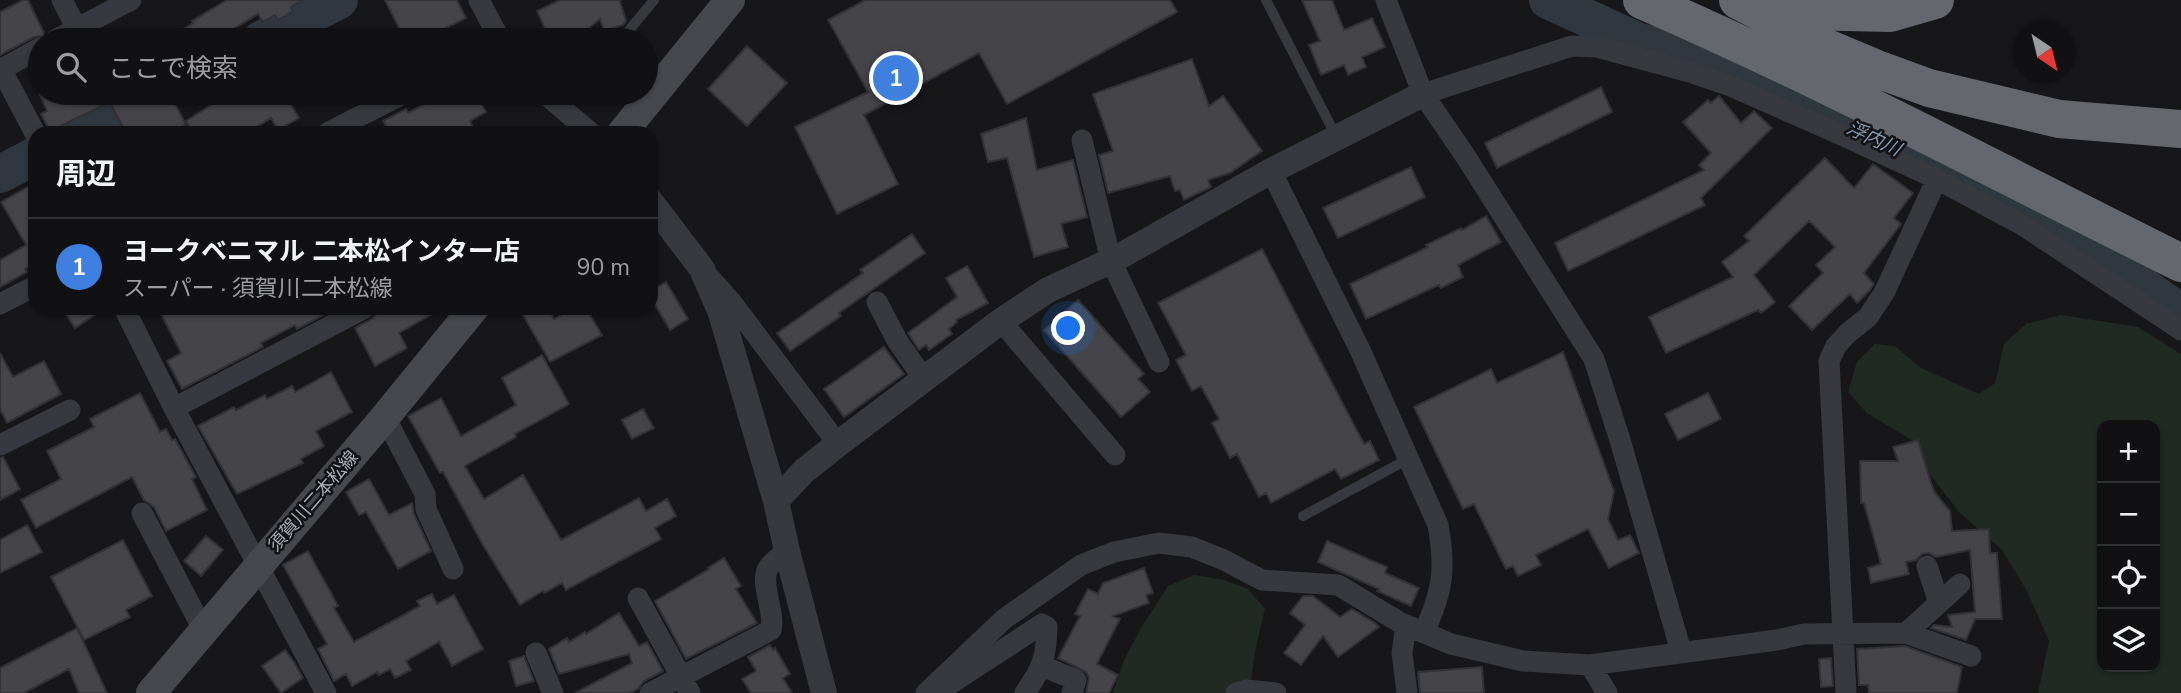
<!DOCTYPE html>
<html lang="ja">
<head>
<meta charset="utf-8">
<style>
	body { margin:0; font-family:"Nunito Sans","Noto Sans JP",sans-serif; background:#1a1a1c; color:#f1f3f6 }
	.controls { position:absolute; right:21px; bottom:21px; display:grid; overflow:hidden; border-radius:14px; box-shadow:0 2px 5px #0004 }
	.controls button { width:63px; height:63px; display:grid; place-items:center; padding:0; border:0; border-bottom:2px solid #303133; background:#111113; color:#f1f3f6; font:35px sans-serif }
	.compass { position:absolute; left:2013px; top:21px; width:63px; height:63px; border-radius:50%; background:#111113; box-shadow:0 2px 5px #0004; rotate:145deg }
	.you { position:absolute; left:1069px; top:329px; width:24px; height:24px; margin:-18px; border:5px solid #fff; border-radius:50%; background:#1a73e8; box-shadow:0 0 0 10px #1a73e833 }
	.badge { display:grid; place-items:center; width:46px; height:46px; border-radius:50%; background:#d93025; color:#fff; font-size:23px; font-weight:700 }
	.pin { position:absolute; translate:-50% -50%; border:4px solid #fff; box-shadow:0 2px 7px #0006 }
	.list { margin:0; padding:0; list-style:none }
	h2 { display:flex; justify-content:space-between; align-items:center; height:91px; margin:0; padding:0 28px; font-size:30px }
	h2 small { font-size:23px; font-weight:400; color:#9c9da0 }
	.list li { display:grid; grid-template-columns:46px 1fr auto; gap:21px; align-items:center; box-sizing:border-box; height:98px; padding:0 28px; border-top:2px solid #303133 }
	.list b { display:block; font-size:26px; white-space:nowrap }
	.list p { margin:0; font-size:23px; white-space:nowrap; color:#9c9da0 }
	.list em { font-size:23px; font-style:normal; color:#9c9da0 }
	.icon { flex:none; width:38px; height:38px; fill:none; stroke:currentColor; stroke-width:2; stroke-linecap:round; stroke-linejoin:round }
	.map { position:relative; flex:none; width:2181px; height:693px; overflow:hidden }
	.search { position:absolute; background:#111113; box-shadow:0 2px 5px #0004; left:28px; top:28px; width:630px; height:77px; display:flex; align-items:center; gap:18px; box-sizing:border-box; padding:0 24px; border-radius:38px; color:#9c9da0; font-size:26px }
	.panel { position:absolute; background:#111113; box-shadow:0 2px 5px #0004; left:28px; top:126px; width:630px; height:189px; border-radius:21px }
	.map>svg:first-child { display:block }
	.green { fill:#212923; fill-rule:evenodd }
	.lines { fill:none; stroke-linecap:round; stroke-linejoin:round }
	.river { stroke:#30373e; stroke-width:38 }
	.building { fill:#444449; stroke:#323135; stroke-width:2 }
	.service { stroke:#38393e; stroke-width:10 }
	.minor { stroke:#38393e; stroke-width:21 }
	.tertiary { stroke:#38393e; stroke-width:26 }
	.secondary { stroke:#47484e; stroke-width:30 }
	.motorway { stroke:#65676e; stroke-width:38 }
	.labels { text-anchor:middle; stroke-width:5; stroke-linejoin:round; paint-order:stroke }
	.street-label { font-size:18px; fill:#aaadb8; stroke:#121214 }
	.water-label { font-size:19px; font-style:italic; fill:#8498b0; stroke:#121214 }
</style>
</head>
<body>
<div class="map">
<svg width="2181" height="693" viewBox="0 0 2181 693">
	<rect width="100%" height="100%" fill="#171719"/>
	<!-- green -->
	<path class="green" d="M2061,315L2138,327L2181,354V693H2038L2049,641L2027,591L2002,550L1960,513L1921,463L1918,444L1867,413L1848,392L1857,362L1875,344L1895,346L1921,368L1979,394L1995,383L2004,344L2026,324ZM2102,425H2155V667H2102Z
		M1194,575L1224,580L1248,589L1265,609L1255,651L1251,684L1266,693H1113L1124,660L1144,623L1168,586Z"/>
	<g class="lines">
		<!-- river -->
		<path class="river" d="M1548,0L1637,41L1707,60L1893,145L2004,199L2093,250L2181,313
			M261,40L339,0
			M80,133L158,93
			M0,174L35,156"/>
	</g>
	<!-- building -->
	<path class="building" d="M23,0H28L44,33L43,36L34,37L0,55V12Z
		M227,0H302L291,7L293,11L278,20L275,15L263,22L258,14L225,34L229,40H165L193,23L192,21Z
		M385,0H457L466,18L422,40H405Z
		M560,0H621L620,1L626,21L623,25L604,31L600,19L575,40H550L537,11Z
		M865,0H1170L1177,12L1007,104L979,53L864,115L898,184L837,214L795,127L868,92L828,20Z
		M1302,0H1332L1344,30L1372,18L1385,47L1362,57L1366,67L1348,75L1344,65L1321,75L1309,45L1320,41Z
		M747,46L787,83L747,126L708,89Z
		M1192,59L1209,106L1223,96L1262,151L1230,173L1208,180L1211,187L1184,200L1180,190L1175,191L1170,176L1108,193L1099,155L1113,151L1093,94Z
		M1601,87L1612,112L1497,168L1485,143Z
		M39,93H170L186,125L170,133H126L110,102L50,131L41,114L47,111Z
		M230,93H245L249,100L262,93H284L299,118L278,130L271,118L247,133H193L186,121Z
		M445,93H475L486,112L470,121L476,133H390L383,121L406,109L408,113Z
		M1719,96L1741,123L1754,111L1772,128L1701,198L1705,205L1568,271L1555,243L1704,170L1699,165L1711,153L1683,122L1708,100L1711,103Z
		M1026,118L1037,170L1073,160L1087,217L1061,224L1068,247L1034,257L1007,158L988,162L981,134Z
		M1825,158L1854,188L1873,164L1913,193L1894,218L1901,224L1864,273L1874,284L1869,291L1857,303L1850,294L1812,330L1789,306L1823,273L1816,265L1835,247L1809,221L1754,275L1775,302L1761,313L1758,310L1666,353L1649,317L1733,277L1722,262L1749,241L1744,236Z
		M1411,167L1425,197L1338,238L1323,208Z
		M35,183V263L25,269L27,272L0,287V260L26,245L1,202Z
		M1486,216L1501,242L1458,265L1463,277L1441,288L1439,285L1366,319L1350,284L1428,247L1426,245L1461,228L1462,230Z
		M912,234L925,253L839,313L841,316L790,351L777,333L863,273L860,270Z
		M1262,249L1364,444L1370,441L1379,460L1341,479L1335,469L1271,503L1266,493L1259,497L1237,454L1230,458L1212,423L1219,419L1201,386L1192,391L1176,360L1186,355L1158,303Z
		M967,266L988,303L956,320L957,322L949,329L952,334L929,350L926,345L919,350L908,333L957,297L946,278Z
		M666,282L688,319L670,330L651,298V290Z
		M1078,300L1144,374L1138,379L1150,392L1121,417L1044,330Z
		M62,308H105L75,328Z
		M158,308H337L297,329L295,325L261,343L263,347L182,389L167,361L181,353Z
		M378,308H443L399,333L407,348L375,366L355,328L372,319L376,314Z
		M519,308H548L554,319L572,308H586L602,335L550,362Z
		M884,347L904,374L844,417L824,389Z
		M1563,352L1614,491L1608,519L1618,540L1630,535L1639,553L1609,568L1588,529L1536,555L1541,565L1518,576L1513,566L1506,569L1474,504L1463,509L1414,407L1491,369L1497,383Z
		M0,353L13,377L44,361L61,394L7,423L0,409Z
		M542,355L569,404L515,434L516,437L465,466L484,499L523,475L561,540L639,498L646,511L667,499L676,516L655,528L661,539L566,590L562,583L544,593L543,591L520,605L483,545L443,472L440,473L408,416L441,398L461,436L516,405L502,378Z
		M331,372L352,412L316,431L324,446L301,459L303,463L237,494L198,426L234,407L236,410L265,395L267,399L292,386L295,392Z
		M140,393L160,432L166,429L172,440L175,439L196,477L192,479L207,510L166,531L154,507L144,500L132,477L36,528L21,500L61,479L47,451L94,427L90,419Z
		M1708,393L1721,419L1678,440L1665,414Z
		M643,409L654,428L632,439L622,420Z
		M1918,440L1931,483L1935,493L1950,511L1952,531L1989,529L1990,553H1997L2002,619H1975L1966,640L1931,628L1934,625L1952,627L1948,615L1975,612L1970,550L1936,557L1929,553L1922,554L1916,560L1906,562L1909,574L1871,583L1868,568L1881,564L1864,503H1861L1860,461H1898L1893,447Z
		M3,457L20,489L0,500V458Z
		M369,479L389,515L412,503L414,514L431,551L398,569L366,512L359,515L346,492Z
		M27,525L42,552L0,573V540Z
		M206,536L223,550L201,576L184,561Z
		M123,540L152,596L126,610L130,617L84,640L51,577Z
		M1327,541L1387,567L1385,573L1419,588L1411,606L1377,591L1379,589L1318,562Z
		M308,551L338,606L334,608L354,642L420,606L417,601L432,594L437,604L454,595L483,649L452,666L439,642L406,661L411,670L395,678L390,669L379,675L377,672L352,686L346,674L334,681L318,649L327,644L283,565Z
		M724,558L741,586L736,589L757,623L686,659L655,601L709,569L708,568Z
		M1144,568L1153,593L1146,595L1149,603L1113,616L1120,619L1097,664L1118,675L1109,693H1086L1089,678L1086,672L1058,658L1080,616L1075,614L1088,589L1098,594L1103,583Z
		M1303,596H1313L1340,617L1352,609L1375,623L1379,627L1338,657L1323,636L1301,665L1284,653L1305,625L1290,613Z
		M619,613L639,646L647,642L663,671L644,681L638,689L630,693H575L632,663L629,654L559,674L549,649L567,638L569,642L585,632L586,634Z
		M77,628L107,693H79L69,669L24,693H0V668Z
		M770,645L773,650L775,648L790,674L783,678L792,693H751L742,679L756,671L748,657Z
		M1905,646L1962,667L1957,693H1869L1868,685H1859L1857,649Z
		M285,650L294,662L303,678L281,693L262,666Z
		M524,656L534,681L516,686L509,661Z
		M1831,658L1833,686L1821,687L1819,659Z
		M1482,667L1484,693H1420L1418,672Z"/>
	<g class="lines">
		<!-- service -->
		<path class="service" d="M1266,0L1337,138
			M621,40L654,0
			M564,110L578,93
			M1303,516L1410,458"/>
		<!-- minor -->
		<path class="minor" d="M62,0L77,29
			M479,0L500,40
			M1386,0L1423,94L1466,157L1594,359L1620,440L1681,651
			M55,40L131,0
			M1,69L35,133
			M0,70L40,48
			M544,93L591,133
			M1423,94L1572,46L1597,47L1690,72L1728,85L1837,133L1937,179L2024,226L2181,330
			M327,133L405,93
			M1082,140L1111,261L1159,362
			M1271,171L1360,350L1438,525C1446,569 1443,591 1424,632
			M710,278L733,304L838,444
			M877,302L898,342L924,379
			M0,304L35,286
			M124,308L174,408L326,693
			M1001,321L1115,455
			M174,408L365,308
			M385,417L425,494L426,509L453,569
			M0,445L70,410
			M142,513L204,631
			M1927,566L1939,603
			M638,598L690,693
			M1406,625L1402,653L1407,693
			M1906,633L1960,584
			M536,653L553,693
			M1590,665L1607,693
			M1042,666L1076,680L1072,693
			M941,690L1042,624L1047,627C1046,658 1043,667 1025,693
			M650,693L771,630C776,612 758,581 769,567C773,561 781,556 787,551
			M926,693L1004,619L1081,565L1114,552L1159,543L1192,547L1224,560L1262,580L1338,585L1401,623L1451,644L1523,661L1590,665L1777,640L1804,634L1906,633L1971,656
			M1236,693L1246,690L1276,693
			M1846,693L1829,361L1836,346L1848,333L1868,317L1884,293L1937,179"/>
		<!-- tertiary -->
		<path class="tertiary" d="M651,202L702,269L721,313L776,501L787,551L824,693
			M776,501L804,471L838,444L1001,321L1048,290L1117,258L1271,171L1423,94"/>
		<!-- secondary -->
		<path class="secondary" d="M622,133L730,0
			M151,693L385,417L474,308"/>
		<!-- motorway -->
		<path class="motorway" d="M1642,0C1826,80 2002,174 2181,263
			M1738,0L1767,15L1803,38L1877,69L1929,88L2059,119L2181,129
			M1767,15L1804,11L1890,13L1935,0"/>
	</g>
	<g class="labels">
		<!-- street labels -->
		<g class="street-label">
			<text transform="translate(313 501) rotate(-49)" y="6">須賀川二本松線</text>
		</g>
		<!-- water labels -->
		<g class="water-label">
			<text transform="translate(1874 138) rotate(25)" y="7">浮内川</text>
		</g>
	</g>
</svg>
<div class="controls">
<button>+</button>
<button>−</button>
<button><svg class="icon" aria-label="locate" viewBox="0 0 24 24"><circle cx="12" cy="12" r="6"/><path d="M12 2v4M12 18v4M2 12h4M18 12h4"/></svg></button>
<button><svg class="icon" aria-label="layers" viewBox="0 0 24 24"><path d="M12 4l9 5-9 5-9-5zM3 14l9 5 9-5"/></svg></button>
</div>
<svg class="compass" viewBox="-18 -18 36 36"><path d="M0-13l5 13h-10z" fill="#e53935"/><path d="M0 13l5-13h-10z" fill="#9c9da0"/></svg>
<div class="you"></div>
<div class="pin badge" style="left:896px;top:78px;background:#3f7fe0">1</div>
<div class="search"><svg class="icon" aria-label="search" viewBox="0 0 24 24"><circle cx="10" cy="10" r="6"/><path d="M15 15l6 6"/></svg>ここで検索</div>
<section class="panel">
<h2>周辺<small></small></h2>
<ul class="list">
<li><span class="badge" style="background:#3f7fe0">1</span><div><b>ヨークベニマル 二本松インター店</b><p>スーパー · 須賀川二本松線</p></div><em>90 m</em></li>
</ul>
</section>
</div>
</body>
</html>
